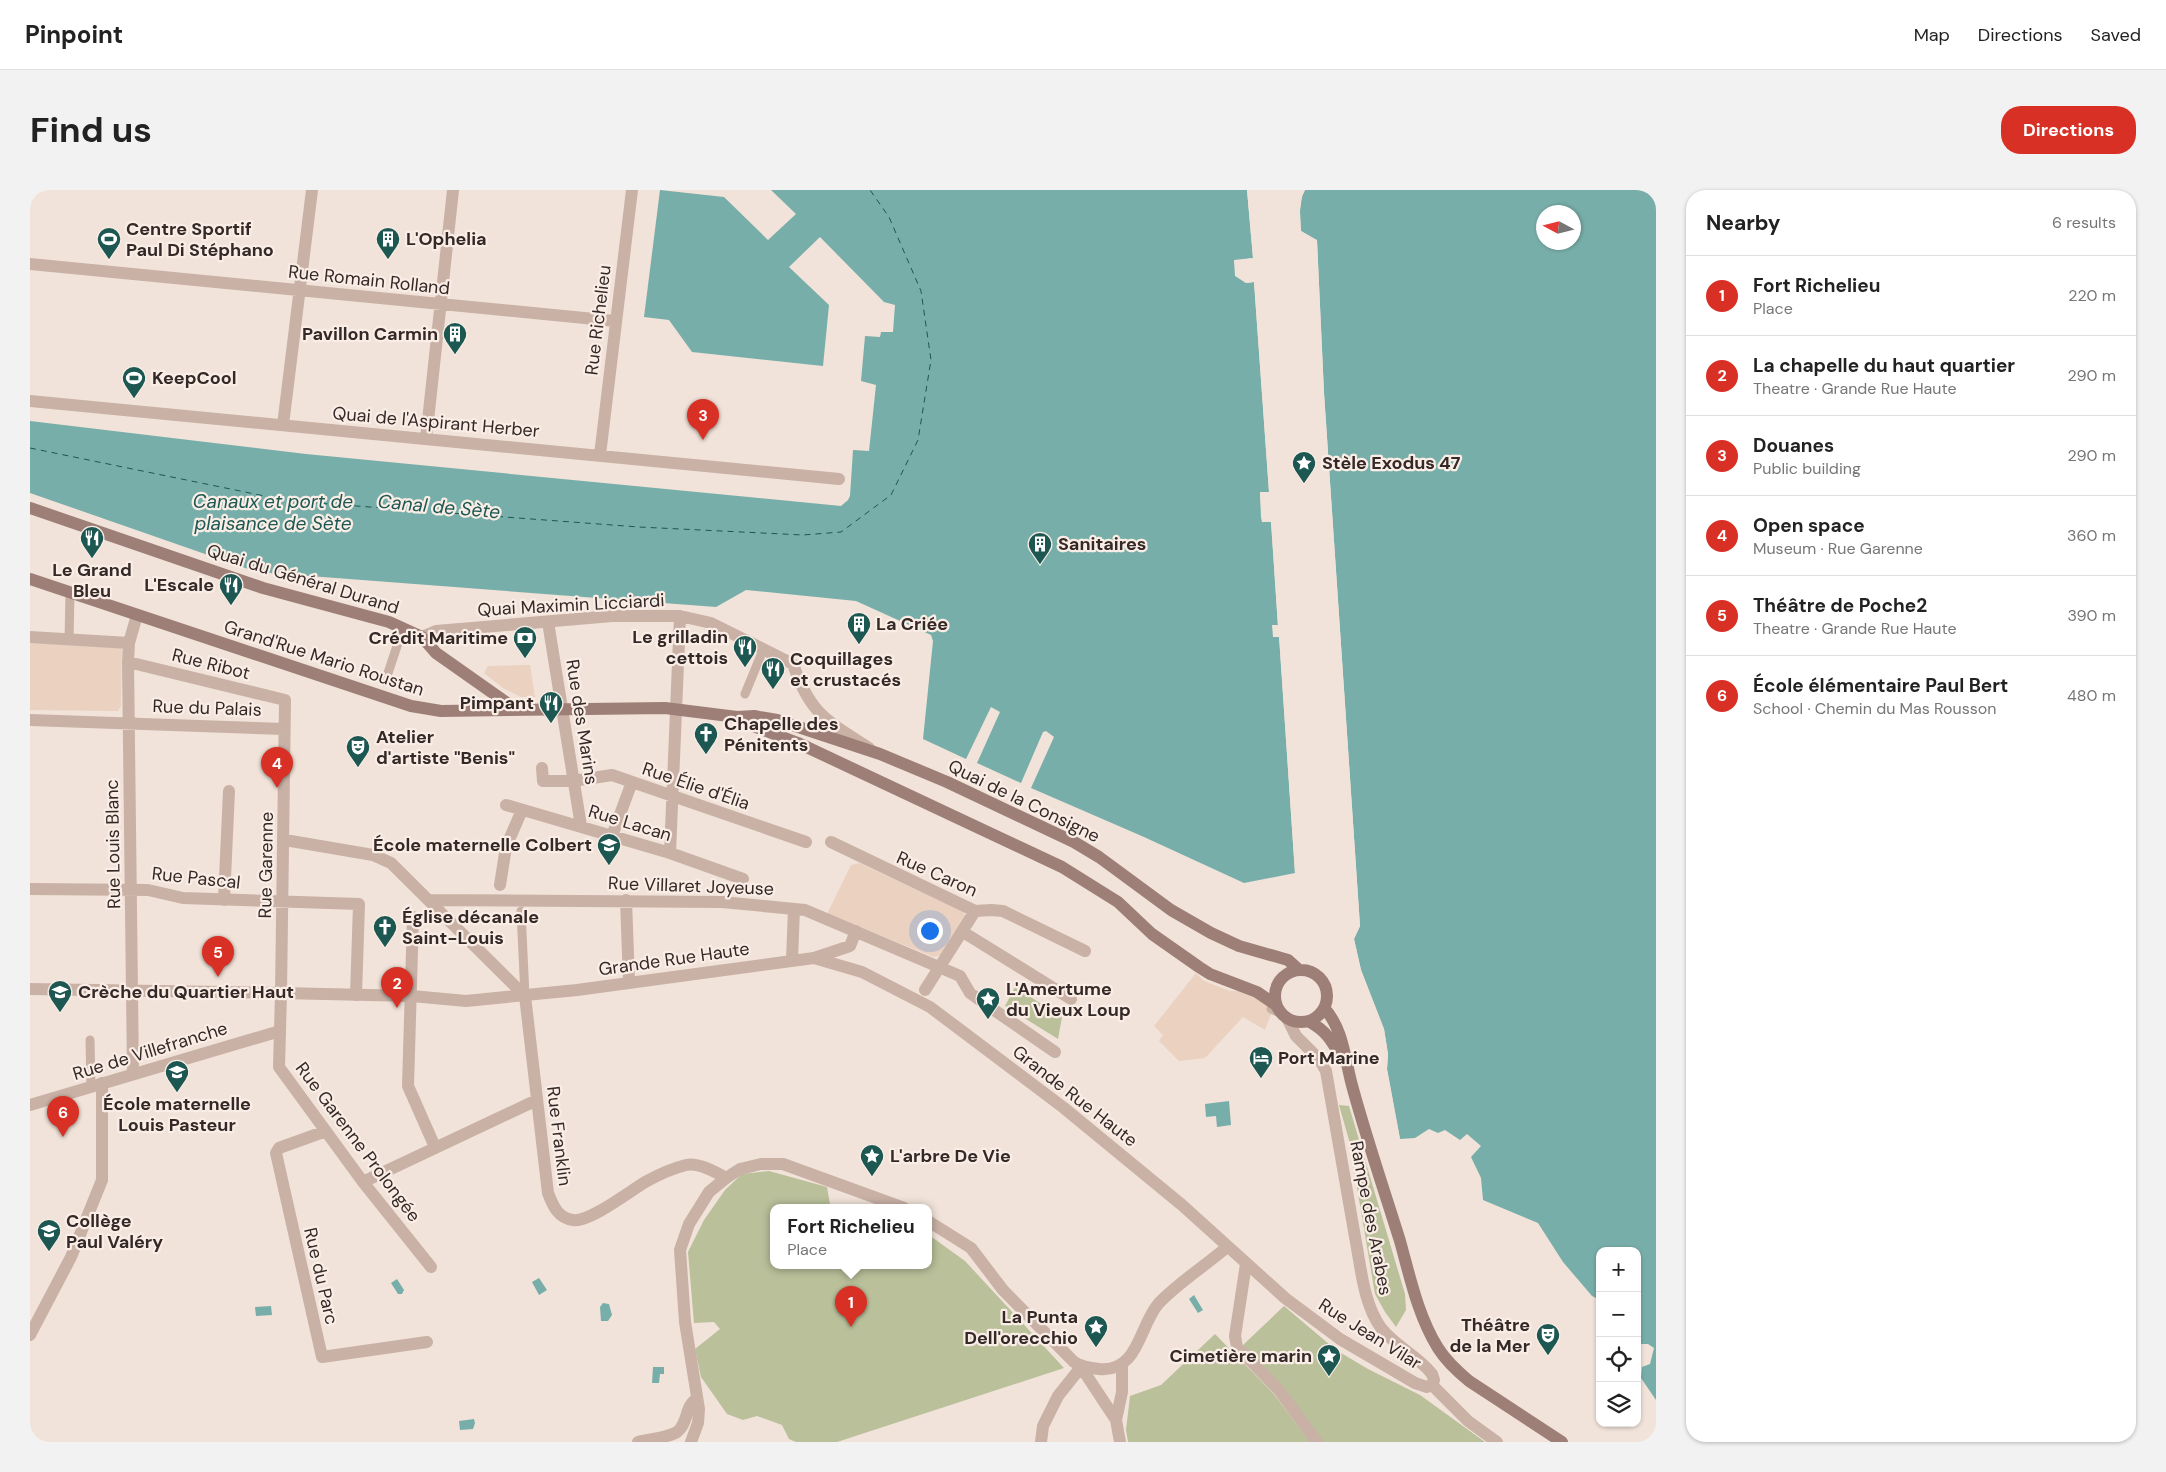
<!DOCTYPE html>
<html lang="en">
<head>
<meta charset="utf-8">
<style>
	body { margin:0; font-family:"DM Sans",sans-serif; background:#f2f2f2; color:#222 }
	.controls { position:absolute; right:15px; bottom:15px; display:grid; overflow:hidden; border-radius:10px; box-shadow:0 1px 4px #0004 }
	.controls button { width:45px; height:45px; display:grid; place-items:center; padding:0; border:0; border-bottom:1px solid #e0e0e0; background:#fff; color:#222; font:25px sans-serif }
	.compass { position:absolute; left:1506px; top:15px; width:45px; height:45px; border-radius:50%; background:#fff; box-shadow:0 1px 4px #0004; rotate:277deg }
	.you { position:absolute; left:899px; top:740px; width:18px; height:18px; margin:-12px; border:4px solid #fff; border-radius:50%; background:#1a73e8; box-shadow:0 0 0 8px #1a73e833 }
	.badge { display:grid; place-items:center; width:32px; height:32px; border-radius:50%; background:#d93025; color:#fff; font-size:16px; font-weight:700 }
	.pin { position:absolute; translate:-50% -41px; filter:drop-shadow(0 1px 2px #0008) }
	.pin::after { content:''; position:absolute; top:26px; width:18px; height:15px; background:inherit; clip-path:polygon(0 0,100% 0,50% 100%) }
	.popup { position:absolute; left:740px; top:1014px; width:162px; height:65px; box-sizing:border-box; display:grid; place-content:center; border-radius:10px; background:#fff; filter:drop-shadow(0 1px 4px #0005); font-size:16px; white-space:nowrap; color:#767676 }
	.popup b { font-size:19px; color:#222 }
	.popup::after { content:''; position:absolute; left:50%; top:100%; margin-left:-10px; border:10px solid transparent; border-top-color:#fff }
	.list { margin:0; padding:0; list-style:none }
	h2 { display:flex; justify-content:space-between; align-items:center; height:65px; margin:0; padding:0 20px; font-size:21px }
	h2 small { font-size:16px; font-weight:400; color:#767676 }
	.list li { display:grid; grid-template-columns:32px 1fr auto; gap:15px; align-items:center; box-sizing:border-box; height:80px; padding:0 20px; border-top:1px solid #e0e0e0 }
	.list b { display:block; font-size:19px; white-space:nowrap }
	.list p { margin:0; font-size:16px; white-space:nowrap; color:#767676 }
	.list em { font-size:16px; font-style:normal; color:#767676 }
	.icon { flex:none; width:28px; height:28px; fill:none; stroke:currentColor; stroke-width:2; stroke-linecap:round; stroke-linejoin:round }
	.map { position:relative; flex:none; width:1626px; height:1252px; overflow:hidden; border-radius:20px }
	header { display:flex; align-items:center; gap:30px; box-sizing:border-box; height:70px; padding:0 25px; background:#fff; border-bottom:1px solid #e0e0e0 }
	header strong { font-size:24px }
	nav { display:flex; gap:28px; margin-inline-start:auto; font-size:18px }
	.intro { display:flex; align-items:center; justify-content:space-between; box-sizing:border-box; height:120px; padding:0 30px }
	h1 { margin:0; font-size:35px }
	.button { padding:12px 22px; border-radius:20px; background:#d93025; color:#fff; font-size:18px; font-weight:700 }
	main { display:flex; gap:30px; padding:0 30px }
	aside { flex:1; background:#fff; border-radius:20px; box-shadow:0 1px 4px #0004 }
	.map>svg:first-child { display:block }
	.green { fill:#b9c09a }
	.plaza { fill:#ead1c0 }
	.water { fill:#78aea9; fill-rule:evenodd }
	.pier { fill:#f1e3d9 }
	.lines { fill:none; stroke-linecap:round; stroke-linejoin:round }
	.ferry { stroke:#1c5752; stroke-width:1; stroke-dasharray:6 5; stroke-linecap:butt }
	.pedestrian { stroke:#c9b1a6; stroke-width:9 }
	.minor { stroke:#c9b1a6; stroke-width:12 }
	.tertiary { stroke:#c9b1a6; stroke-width:12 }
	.secondary { stroke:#9d7f77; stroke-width:12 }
	.labels { text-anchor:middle; stroke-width:4.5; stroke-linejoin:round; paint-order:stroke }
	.poi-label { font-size:18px; font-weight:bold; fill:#352927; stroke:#f9ede6; text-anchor:start }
	.street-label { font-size:18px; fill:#352927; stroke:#f9ede6 }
	.water-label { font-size:19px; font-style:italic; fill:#1c5752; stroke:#f9ede6 }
</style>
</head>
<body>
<header>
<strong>Pinpoint</strong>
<nav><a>Map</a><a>Directions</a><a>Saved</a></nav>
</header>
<div class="intro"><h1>Find us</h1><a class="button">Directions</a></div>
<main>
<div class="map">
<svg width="1626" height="1252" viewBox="0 0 1626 1252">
	<rect width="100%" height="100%" fill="#f1e3d9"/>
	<!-- green -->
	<path class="green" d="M985,797L1032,827L1028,849L975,816Z
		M1309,915L1319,916L1375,1104L1376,1120L1366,1137L1355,1122L1345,1104L1319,950Z
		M739,981L797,997L800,1014L811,1018H744V1076H898L899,1045L935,1071L1034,1178L807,1252H766L759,1249L752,1235L727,1226L713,1230L697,1224L671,1187L665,1159L690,1139L684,1132L664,1133L658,1062L674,1030L695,1000L712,984Z
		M1254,1116L1306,1160L1338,1179L1390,1205L1455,1252H1293L1251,1195L1213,1155Z
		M1185,1144L1243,1203L1280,1252H1098L1096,1240L1100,1206L1131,1195Z"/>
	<!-- plaza -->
	<path class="plaza" d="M0,448L92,453L91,516L88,521L0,520Z
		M500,475L505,507H491L473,498L454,483L458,476Z
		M829,673L934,722L936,729L912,765L904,767L797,724L821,675Z
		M1166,783L1174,791L1200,801H1217L1232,809L1242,822L1235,840L1213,827L1175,868L1149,871L1129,851L1133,845L1124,836Z"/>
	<!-- water -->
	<path class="water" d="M630,0L694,7L738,50L766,24L741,0H1217L1223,68L1204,71L1207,86L1216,93L1224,92L1239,302H1230L1232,332L1241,331L1248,435H1242L1243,447H1249L1265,683L1214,693L1114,647L1001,598L1024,547L1016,541L1013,542L991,593L947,573L970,522L961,517L936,569L893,549L903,451L901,445L826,411L716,400L686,417L227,382L0,303V231L276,264L811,316L818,310L820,306L823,260L839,261L846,195L831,191L835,146L850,147L851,142H863L865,115L854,112L790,47L759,77L799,115L793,176L662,162L639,130L614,127Z
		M1275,0H1626V1210L1611,1188L1612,1177L1620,1174L1624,1158L1618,1154H1607V1061H1570V1110L1562,1106L1533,1072L1508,1033L1453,1010L1451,988L1441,967L1451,956L1437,944L1430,950L1415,940L1408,943L1399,939L1385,948L1370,949L1357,879L1358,864L1354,839L1331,780L1324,749L1330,736L1294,203L1287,51L1271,41C1270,27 1268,13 1275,0ZM1514,22H1544V52H1514Z
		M1199,911L1201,935L1187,937L1186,926L1176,927L1175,914Z
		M509,1088L517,1100L509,1105L502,1092Z
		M367,1089L374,1100L372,1104H368L361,1093Z
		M1164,1105L1173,1120L1168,1123L1159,1109Z
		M573,1113L579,1114L582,1125L578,1131H571L570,1117Z
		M241,1116L242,1125L226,1126L225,1117Z
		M623,1177H634V1184H630L629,1193H622Z
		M444,1229L445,1233L443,1239L430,1240L429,1231Z"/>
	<!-- pier -->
	<path class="pier" d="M1217,0H1220L1225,69L1223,71L1206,72L1207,83L1216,91L1225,90L1227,92L1242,302L1240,305H1232L1234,327V330L1241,329L1243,331L1250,435L1248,437L1241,332H1232L1231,327L1230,302H1239L1224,92L1216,93L1205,86L1204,70L1223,68Z
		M1272,0H1275L1272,6L1270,21L1271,41L1287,50L1294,203L1330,736L1324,749L1331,780L1354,839L1358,864L1357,879L1370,949H1367L1355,880V864L1351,839L1329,780L1321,749L1327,736L1292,203L1285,52L1269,42L1267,21Z
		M1249,444L1251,447L1267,683H1265Z"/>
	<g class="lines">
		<!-- ferry -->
		<path class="ferry" d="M0,258L259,311L609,337L773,345L811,342L861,305L888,250L901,170L891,101L859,27L840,0"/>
		<!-- pedestrian -->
		<path class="pedestrian" d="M39,450L40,402
			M355,492L373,438
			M715,504L733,460
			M491,721L495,806
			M1241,819L1252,824
			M60,850L61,897"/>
		<!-- minor -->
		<path class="minor" d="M0,74L585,131
			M0,211L809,289
			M253,235L282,0
			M396,249L423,0
			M570,265L602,0
			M518,432L551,636
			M0,447L99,453
			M392,447L406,441L582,426H650L681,433L763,474C780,524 797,531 839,558
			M0,530L254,539
			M512,578L513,591H543L582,585L776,652
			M476,615L640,663L713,689
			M582,646L602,592
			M255,650L343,665L361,673L495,806L518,1003C523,1016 528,1028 543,1030C559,1033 601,1000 617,991C628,985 644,978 656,975C668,972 686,982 696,988
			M801,652L945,721L961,720L973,721L1055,761
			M640,663L650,426
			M470,695L476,657L492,620
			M0,699L118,700L153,708L329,714L326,805
			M194,710L199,601
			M400,710L692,712L775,720L930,786L940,803L951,811L1025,862
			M596,710L599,792
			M383,727L378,896L405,957
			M933,742L1041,809
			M784,768L820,756L826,741
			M762,770L764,719
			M0,799L251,803L255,510L98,472
			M895,800L945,721
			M250,841L249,877L333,992L401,1077
			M103,884L98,472L99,453L107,425
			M296,941L249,958L246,963L292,1167L397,1152
			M333,992L507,910
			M1216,1074L1205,1146L1207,1157L1248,1199L1287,1252
			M0,1145L41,1067L72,990V893
			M608,1252C620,1249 637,1248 647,1242C659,1233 654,1216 667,1209
			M1011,1252L1013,1236L1028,1206L1051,1177L1086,1230
			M1090,1252L1086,1230L1092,1202V1174"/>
		<!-- tertiary -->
		<path class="tertiary" d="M1257,828L1266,846L1289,869L1296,881C1306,936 1315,992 1325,1047C1331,1077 1333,1113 1351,1138C1365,1156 1388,1166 1402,1184L1404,1190L1402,1195
			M0,915L250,841L251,803L382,806L436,811L547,800L784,768L832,782L900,817L1034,918L1152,1015L1255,1108L1310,1149L1385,1193L1397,1197L1402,1195
			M898,1031L941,1058L973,1100L1044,1172C1052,1177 1060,1178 1069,1179C1109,1183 1109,1135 1129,1113C1149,1092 1175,1076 1197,1057
			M1402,1195L1438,1231L1467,1252
			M661,1252L668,1233L669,1219L655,1132L650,1060L659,1034L679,1002L696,988L710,979L731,974H753L874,1018"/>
		<!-- secondary -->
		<path class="secondary" d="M0,318L233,398L359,432L392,447L406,463L487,520
			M0,389L381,516L411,521L635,518L707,527L715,533L768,553L1032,677L1088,712L1122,744L1169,777L1180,784L1227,802L1246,815
			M707,527L724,526L747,530L850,564L917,592L1044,652L1069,667L1141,720L1181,743L1209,756L1258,770L1269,780
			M1245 806a26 26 0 1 1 52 0a26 26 0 1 1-52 0Z
			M1294,818C1314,839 1315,872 1323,899C1337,950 1354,1000 1370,1051C1380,1087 1388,1126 1408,1158C1416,1171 1427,1181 1439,1191L1532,1252
			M1278,831C1297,841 1302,851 1312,869"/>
	</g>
	<!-- icons -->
	<defs>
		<g id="stadium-pin" transform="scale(1.25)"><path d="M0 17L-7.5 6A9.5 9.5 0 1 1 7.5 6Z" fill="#1c5752" stroke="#f9ede6"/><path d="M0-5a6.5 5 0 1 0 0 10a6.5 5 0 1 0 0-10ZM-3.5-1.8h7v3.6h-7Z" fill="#fff"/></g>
		<g id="building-pin" transform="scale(1.25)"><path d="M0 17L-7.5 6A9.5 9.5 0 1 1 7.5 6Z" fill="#1c5752" stroke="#f9ede6"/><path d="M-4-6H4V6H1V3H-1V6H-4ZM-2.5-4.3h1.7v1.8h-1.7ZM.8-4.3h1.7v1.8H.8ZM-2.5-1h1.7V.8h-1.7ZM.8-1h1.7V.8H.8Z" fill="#fff"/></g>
		<g id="sight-pin" transform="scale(1.25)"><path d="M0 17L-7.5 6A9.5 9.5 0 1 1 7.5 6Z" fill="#1c5752" stroke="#f9ede6"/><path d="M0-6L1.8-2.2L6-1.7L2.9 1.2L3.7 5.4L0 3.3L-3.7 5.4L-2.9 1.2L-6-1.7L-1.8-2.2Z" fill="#fff"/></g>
		<g id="restaurant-pin" transform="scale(1.25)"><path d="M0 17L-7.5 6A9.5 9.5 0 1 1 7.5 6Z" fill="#1c5752" stroke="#f9ede6"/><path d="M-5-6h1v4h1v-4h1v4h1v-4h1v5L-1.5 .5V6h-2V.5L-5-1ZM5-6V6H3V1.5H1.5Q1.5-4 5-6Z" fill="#fff"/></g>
		<g id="bank-pin" transform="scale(1.25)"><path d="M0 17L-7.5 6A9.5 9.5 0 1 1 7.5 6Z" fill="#1c5752" stroke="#f9ede6"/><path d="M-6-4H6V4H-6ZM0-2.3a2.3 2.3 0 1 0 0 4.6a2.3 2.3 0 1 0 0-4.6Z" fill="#fff"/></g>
		<g id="church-pin" transform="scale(1.25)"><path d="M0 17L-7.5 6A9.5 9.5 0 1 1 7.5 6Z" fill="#1c5752" stroke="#f9ede6"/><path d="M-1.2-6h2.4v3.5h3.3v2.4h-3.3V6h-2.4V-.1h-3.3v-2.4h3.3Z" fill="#fff"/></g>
		<g id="theatre-pin" transform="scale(1.25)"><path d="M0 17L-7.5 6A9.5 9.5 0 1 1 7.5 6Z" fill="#1c5752" stroke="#f9ede6"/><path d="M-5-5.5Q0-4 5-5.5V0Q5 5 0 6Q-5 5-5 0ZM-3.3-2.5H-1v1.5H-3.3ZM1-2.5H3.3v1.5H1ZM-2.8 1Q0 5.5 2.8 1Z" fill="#fff"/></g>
		<g id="school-pin" transform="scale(1.25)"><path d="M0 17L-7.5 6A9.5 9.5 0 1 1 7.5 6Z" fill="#1c5752" stroke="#f9ede6"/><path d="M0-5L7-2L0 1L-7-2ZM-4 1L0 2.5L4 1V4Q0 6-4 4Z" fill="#fff"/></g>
		<g id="hotel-pin" transform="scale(1.25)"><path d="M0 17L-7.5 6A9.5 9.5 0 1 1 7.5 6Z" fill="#1c5752" stroke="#f9ede6"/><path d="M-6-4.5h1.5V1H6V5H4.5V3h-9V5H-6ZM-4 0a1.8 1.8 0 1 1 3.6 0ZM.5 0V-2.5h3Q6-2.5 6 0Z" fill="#fff"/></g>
	</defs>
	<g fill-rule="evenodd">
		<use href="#stadium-pin" x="79" y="49"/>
		<use href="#building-pin" x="358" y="49"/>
		<use href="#building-pin" x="425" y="144"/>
		<use href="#stadium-pin" x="104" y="188"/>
		<use href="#sight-pin" x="1274" y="273"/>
		<use href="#restaurant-pin" x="62" y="348"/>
		<use href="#building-pin" x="1010" y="354"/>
		<use href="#restaurant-pin" x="201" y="395"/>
		<use href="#building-pin" x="829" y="434"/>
		<use href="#bank-pin" x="495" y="448"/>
		<use href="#restaurant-pin" x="715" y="457"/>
		<use href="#restaurant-pin" x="743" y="479"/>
		<use href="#restaurant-pin" x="521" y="513"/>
		<use href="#church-pin" x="676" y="544"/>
		<use href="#theatre-pin" x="328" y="557"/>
		<use href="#school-pin" x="579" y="655"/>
		<use href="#church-pin" x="355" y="737"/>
		<use href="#school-pin" x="30" y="802"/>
		<use href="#sight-pin" x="958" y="809"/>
		<use href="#hotel-pin" x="1231" y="868"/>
		<use href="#school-pin" x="147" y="882"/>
		<use href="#sight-pin" x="842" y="966"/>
		<use href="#school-pin" x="19" y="1041"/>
		<use href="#sight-pin" x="1066" y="1137"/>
		<use href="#theatre-pin" x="1518" y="1145"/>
		<use href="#sight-pin" x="1299" y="1166"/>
	</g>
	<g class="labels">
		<!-- poi labels -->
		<g class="poi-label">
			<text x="96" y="45">Centre Sportif<tspan x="96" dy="21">Paul Di Stéphano</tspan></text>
			<text x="376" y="55">L'Ophelia</text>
			<text x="408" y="150" text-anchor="end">Pavillon Carmin</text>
			<text x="122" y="194">KeepCool</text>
			<text x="1292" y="279">Stèle Exodus 47</text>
			<text x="1028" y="360">Sanitaires</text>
			<text x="62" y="386" text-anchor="middle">Le Grand<tspan x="62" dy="21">Bleu</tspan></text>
			<text x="184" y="401" text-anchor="end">L'Escale</text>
			<text x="846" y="440">La Criée</text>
			<text x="698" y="453" text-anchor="end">Le grilladin<tspan x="698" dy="21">cettois</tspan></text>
			<text x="478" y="454" text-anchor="end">Crédit Maritime</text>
			<text x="760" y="475">Coquillages<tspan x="760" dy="21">et crustacés</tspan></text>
			<text x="504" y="519" text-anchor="end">Pimpant</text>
			<text x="694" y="540">Chapelle des<tspan x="694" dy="21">Pénitents</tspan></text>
			<text x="346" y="553">Atelier<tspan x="346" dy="21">d'artiste "Benis"</tspan></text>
			<text x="562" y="661" text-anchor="end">École maternelle Colbert</text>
			<text x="372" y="733">Église décanale<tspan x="372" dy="21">Saint-Louis</tspan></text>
			<text x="976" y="805">L'Amertume<tspan x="976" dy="21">du Vieux Loup</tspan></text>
			<text x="48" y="808">Crèche du Quartier Haut</text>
			<text x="1248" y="874">Port Marine</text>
			<text x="147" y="920" text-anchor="middle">École maternelle<tspan x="147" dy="21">Louis Pasteur</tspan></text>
			<text x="860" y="972">L'arbre De Vie</text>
			<text x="36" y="1037">Collège<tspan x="36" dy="21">Paul Valéry</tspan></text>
			<text x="1048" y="1133" text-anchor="end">La Punta<tspan x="1048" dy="21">Dell'orecchio</tspan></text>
			<text x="1500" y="1141" text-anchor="end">Théâtre<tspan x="1500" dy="21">de la Mer</tspan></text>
			<text x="1282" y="1172" text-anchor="end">Cimetière marin</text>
		</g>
		<!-- street labels -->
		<g class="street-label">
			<text transform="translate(339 90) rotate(6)" y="6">Rue Romain Rolland</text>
			<text transform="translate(568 130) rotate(-83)" y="6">Rue Richelieu</text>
			<text transform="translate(406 232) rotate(5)" y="6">Quai de l'Aspirant Herber</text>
			<text transform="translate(273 389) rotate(17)" y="6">Quai du Général Durand</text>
			<text transform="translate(541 415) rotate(-3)" y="6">Quai Maximin Licciardi</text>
			<text transform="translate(294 468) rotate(18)" y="6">Grand'Rue Mario Roustan</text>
			<text transform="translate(181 474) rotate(14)" y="6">Rue Ribot</text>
			<text transform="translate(177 518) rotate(2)" y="6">Rue du Palais</text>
			<text transform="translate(552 532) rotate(81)" y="6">Rue des Marins</text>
			<text transform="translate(666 596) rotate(19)" y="6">Rue Élie d'Élia</text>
			<text transform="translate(994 611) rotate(26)" y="6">Quai de la Consigne</text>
			<text transform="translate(600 633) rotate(17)" y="6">Rue Lacan</text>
			<text transform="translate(83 654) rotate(-91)" y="6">Rue Louis Blanc</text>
			<text transform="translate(236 675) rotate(-89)" y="6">Rue Garenne</text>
			<text transform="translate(907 684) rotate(24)" y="6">Rue Caron</text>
			<text transform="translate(166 688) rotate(6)" y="6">Rue Pascal</text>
			<text transform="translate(661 696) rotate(2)" y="6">Rue Villaret Joyeuse</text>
			<text transform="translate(644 769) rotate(-8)" y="6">Grande Rue Haute</text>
			<text transform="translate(120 861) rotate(-17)" y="6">Rue de Villefranche</text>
			<text transform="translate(1045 906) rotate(38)" y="6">Grande Rue Haute</text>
			<text transform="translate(529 946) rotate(83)" y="6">Rue Franklin</text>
			<text transform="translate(328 952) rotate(53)" y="6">Rue Garenne Prolongée</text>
			<text transform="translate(1341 1028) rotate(79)" y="6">Rampe des Arabes</text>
			<text transform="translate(291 1086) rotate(77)" y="6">Rue du Parc</text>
			<text transform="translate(1340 1144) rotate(32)" y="6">Rue Jean Vilar</text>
		</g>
		<!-- water labels -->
		<g class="water-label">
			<text x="243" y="318">Canaux et port de<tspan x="243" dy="22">plaisance de Sète</tspan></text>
			<text transform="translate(409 316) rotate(5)" y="7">Canal de Sète</text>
		</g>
	</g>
</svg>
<div class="controls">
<button>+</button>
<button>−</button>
<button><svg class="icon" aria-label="locate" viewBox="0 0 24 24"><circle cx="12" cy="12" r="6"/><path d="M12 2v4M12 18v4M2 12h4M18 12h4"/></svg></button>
<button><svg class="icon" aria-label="layers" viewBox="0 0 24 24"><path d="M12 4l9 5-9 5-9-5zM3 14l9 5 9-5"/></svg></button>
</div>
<svg class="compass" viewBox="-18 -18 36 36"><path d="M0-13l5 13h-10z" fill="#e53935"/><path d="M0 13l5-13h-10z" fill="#767676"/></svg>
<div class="you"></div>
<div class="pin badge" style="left:821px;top:1137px">1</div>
<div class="popup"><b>Fort Richelieu</b>Place</div>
<div class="pin badge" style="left:367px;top:818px">2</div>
<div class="pin badge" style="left:673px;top:250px">3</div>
<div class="pin badge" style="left:247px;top:598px">4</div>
<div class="pin badge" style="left:188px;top:787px">5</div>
<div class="pin badge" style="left:33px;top:947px">6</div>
</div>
<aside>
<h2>Nearby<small>6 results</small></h2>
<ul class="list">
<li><span class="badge">1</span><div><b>Fort Richelieu</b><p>Place</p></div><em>220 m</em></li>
<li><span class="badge">2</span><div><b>La chapelle du haut quartier</b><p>Theatre · Grande Rue Haute</p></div><em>290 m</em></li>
<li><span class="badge">3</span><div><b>Douanes</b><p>Public building</p></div><em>290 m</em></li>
<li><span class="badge">4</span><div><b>Open space</b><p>Museum · Rue Garenne</p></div><em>360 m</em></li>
<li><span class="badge">5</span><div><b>Théâtre de Poche2</b><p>Theatre · Grande Rue Haute</p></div><em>390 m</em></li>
<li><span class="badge">6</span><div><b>École élémentaire Paul Bert</b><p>School · Chemin du Mas Rousson</p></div><em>480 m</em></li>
</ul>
</aside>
</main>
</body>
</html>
